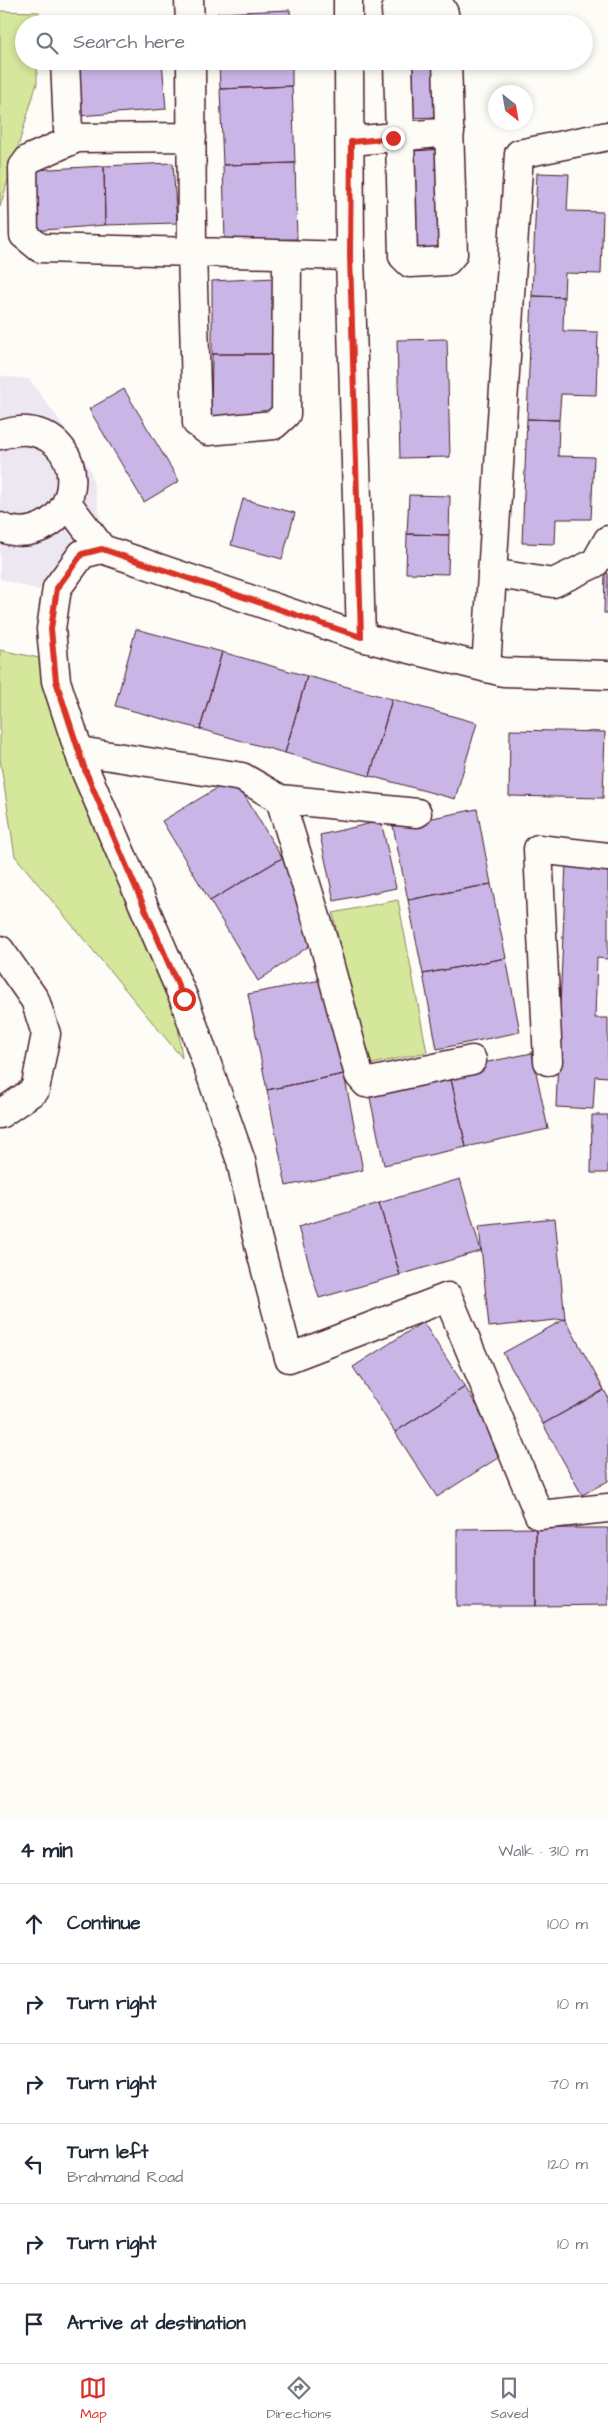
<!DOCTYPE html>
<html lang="en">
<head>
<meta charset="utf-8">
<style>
	body { margin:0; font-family:"Architects Daughter",sans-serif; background:#f2f2f3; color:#1f2937 }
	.compass { position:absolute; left:488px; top:85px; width:45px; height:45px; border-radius:50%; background:#fff; box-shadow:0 2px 8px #0003; rotate:149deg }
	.stop { position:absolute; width:15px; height:15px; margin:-11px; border:4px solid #d93025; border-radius:50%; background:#fff }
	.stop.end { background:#d93025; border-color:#fff; box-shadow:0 1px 5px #0008 }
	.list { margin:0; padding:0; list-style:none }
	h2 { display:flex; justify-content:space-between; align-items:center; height:65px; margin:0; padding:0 20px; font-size:21px }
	h2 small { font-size:16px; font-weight:400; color:#747a83 }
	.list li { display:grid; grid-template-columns:32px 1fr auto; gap:15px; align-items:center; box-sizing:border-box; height:80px; padding:0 20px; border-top:1px solid #e0e1e3 }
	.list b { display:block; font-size:19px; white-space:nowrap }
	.list p { margin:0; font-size:16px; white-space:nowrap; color:#747a83 }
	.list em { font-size:16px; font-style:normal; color:#747a83 }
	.icon { flex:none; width:28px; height:28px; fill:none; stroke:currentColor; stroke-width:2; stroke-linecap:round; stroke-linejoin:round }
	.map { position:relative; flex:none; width:608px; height:1818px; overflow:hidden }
	.search { position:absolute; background:#fff; box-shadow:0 2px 8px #0003; left:15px; right:15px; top:15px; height:55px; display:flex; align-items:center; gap:12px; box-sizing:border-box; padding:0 18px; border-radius:28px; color:#747a83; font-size:19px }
	.sheet { height:545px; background:#fff }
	nav { display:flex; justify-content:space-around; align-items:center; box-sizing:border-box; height:70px; border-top:1px solid #e0e1e3; background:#fff; font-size:14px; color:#747a83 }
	nav a { display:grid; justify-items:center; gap:2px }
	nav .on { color:#d93025 }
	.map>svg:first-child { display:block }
	.built { fill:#ede7f2 }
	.green { fill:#d4e79b; stroke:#8f8363 }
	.building { fill:#c9b6e6; stroke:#4a1f2b }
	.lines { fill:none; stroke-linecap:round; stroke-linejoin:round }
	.minor-casing { stroke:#4a1f2b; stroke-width:31 }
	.minor { stroke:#fdfcf7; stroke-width:28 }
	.route { stroke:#d93025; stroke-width:6 }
</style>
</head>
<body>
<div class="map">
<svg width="608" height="1818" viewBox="0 0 608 1818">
	<rect width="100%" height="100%" fill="#fdfcf7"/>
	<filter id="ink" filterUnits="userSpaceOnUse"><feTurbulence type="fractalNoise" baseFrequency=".02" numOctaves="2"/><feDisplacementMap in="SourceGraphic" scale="10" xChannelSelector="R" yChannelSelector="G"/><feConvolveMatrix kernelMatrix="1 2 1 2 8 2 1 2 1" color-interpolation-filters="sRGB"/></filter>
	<g filter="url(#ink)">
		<!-- built -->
		<path class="built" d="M0,376L29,379L65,428L91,471L103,530L66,552L39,590L0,579Z"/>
		<!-- green -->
		<path class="green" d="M0,11L39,12V24H24V61H37V83L0,207Z
			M0,650L44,659L175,1004L182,1058L15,856L0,759Z
			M398,900L427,1052L363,1066L333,913Z"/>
		<!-- building -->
		<path class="building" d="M290,10L291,24H218V13Z
			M403,10L437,11V24H403Z
			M75,61H162L166,109L79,116Z
			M219,61H292V86L220,89Z
			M404,61H438L439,117L405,118Z
			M292,86L295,163L223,165L220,89Z
			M444,149L447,255L413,256V151Z
			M173,163L177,223L105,225L104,166Z
			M295,163L297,239L225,241L223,165Z
			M104,166L105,225L32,231V170Z
			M537,173L569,174L567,211L603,212L601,274L565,273L564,297L532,296Z
			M275,278V354H212V281Z
			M532,296L564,297L563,331L598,332L596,395L561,394L559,420L527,419Z
			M447,339L450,457L400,458L397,340Z
			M212,354H275V412L211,417Z
			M124,389L179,481L144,502L89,409Z
			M527,419L559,420L558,456L594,457L591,519H556L555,544L522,543Z
			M409,495L450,496L449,535L407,534Z
			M243,499L295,513L282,559L231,545Z
			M407,534L449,535L448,574L406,573Z
			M605,573H608V613H604Z
			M136,629L222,652L200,729L115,706Z
			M222,652L307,676L285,753L200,729Z
			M307,676L392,699L370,776L285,753Z
			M392,699L477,723L455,799L370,776Z
			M510,730L605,732L603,798L509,796Z
			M234,778L282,858L210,901L162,821Z
			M477,809L491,884L408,900L393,826Z
			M381,821L396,888L334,901L320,835Z
			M282,858L318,940L258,981L210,901Z
			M566,861L608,862V959L597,958L595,1018H608V1077L595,1076L593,1109L556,1107Z
			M491,884L506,958L423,974L408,900Z
			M506,958L520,1032L437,1049L423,974Z
			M326,979L344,1074L267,1090L248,994Z
			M532,1053L548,1129L466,1147L449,1070Z
			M449,1070L466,1147L384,1165L368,1088Z
			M344,1074L363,1170L286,1186L267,1090Z
			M592,1115H608V1173H591Z
			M460,1179L481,1251L400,1275L379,1203Z
			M379,1203L400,1275L319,1298L298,1227Z
			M555,1218L565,1319L489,1327L479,1226Z
			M565,1319L604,1390L543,1424L503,1353Z
			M423,1322L465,1387L395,1432L353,1367Z
			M465,1387L507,1452L437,1497L395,1432Z
			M604,1390L608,1397V1481L582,1495L543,1424Z
			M536,1528H608V1605L536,1606Z
			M536,1528V1606H457V1529Z"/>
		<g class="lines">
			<!-- minor casing -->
			<g class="minor-casing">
				<path id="minor" d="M189,0L190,24
					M348,0V24
					M397,24L396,10L402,6L439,4L444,13L445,24
					M65,61L68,129L77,138L192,137
					M191,61L192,252L197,423L208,431L274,425L286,414L287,255
					M349,61L350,256L361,637
					M398,61L403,256L410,263L447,261L453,254L447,61
					M77,138L29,159L23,167L24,235L40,248L350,256
					M351,141L450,132
					M0,435C11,432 22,429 34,432C85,444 83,517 33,530C22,533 11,532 0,527
					M67,503L102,549
					M492,573L553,583L595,563L608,540
					M486,668L519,154L608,136
					M608,675L503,672L361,637L102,549L82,554L57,588L51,629L56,681L85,770L184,999L241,1161L256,1233L289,1358L448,1297L539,1515L608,1508
					M79,751L242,777L280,799L323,940L359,1075L366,1083L472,1060
					M280,799L417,813
					M0,950L35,1000L46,1034L35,1090L0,1114
					M548,1061L538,849L608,857"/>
			</g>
			<!-- minor -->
			<use href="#minor" class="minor"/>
		</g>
	</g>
	<g class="lines" filter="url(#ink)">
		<!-- route -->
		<path class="route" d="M184,999L85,770L56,681L51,629L57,588L82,554L102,549L361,637L350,256L351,142L393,138"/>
	</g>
</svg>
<svg class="compass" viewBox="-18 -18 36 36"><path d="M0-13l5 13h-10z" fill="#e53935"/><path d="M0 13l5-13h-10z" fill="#747a83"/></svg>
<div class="stop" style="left:184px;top:999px"></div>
<div class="stop end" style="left:393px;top:138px"></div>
<div class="search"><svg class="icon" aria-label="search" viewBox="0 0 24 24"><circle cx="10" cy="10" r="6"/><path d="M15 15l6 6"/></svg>Search here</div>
</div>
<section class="sheet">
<h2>4 min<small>Walk · 310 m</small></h2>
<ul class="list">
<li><svg class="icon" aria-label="ahead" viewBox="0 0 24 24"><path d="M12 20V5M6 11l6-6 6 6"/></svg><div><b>Continue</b></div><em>100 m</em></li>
<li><svg class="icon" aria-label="right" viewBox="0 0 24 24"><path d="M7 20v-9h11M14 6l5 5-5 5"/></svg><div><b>Turn right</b></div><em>10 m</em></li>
<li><svg class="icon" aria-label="right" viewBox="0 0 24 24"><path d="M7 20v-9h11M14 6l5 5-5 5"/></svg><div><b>Turn right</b></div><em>70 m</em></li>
<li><svg class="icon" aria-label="left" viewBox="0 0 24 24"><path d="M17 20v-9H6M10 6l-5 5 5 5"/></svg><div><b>Turn left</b><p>Brahmand Road</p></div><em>120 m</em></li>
<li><svg class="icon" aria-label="right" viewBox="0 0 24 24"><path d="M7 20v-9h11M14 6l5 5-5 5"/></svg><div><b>Turn right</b></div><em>10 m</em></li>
<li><svg class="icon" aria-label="arrive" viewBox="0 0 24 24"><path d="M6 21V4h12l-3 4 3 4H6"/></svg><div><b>Arrive at destination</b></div></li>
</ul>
</section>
<nav>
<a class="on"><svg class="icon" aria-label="map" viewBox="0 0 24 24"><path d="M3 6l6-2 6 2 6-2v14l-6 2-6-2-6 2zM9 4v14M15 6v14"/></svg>Map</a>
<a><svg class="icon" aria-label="directions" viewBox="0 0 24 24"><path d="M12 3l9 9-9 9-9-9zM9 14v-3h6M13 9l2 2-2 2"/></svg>Directions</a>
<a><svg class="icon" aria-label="saved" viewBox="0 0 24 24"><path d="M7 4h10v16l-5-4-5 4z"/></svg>Saved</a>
</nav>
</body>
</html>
